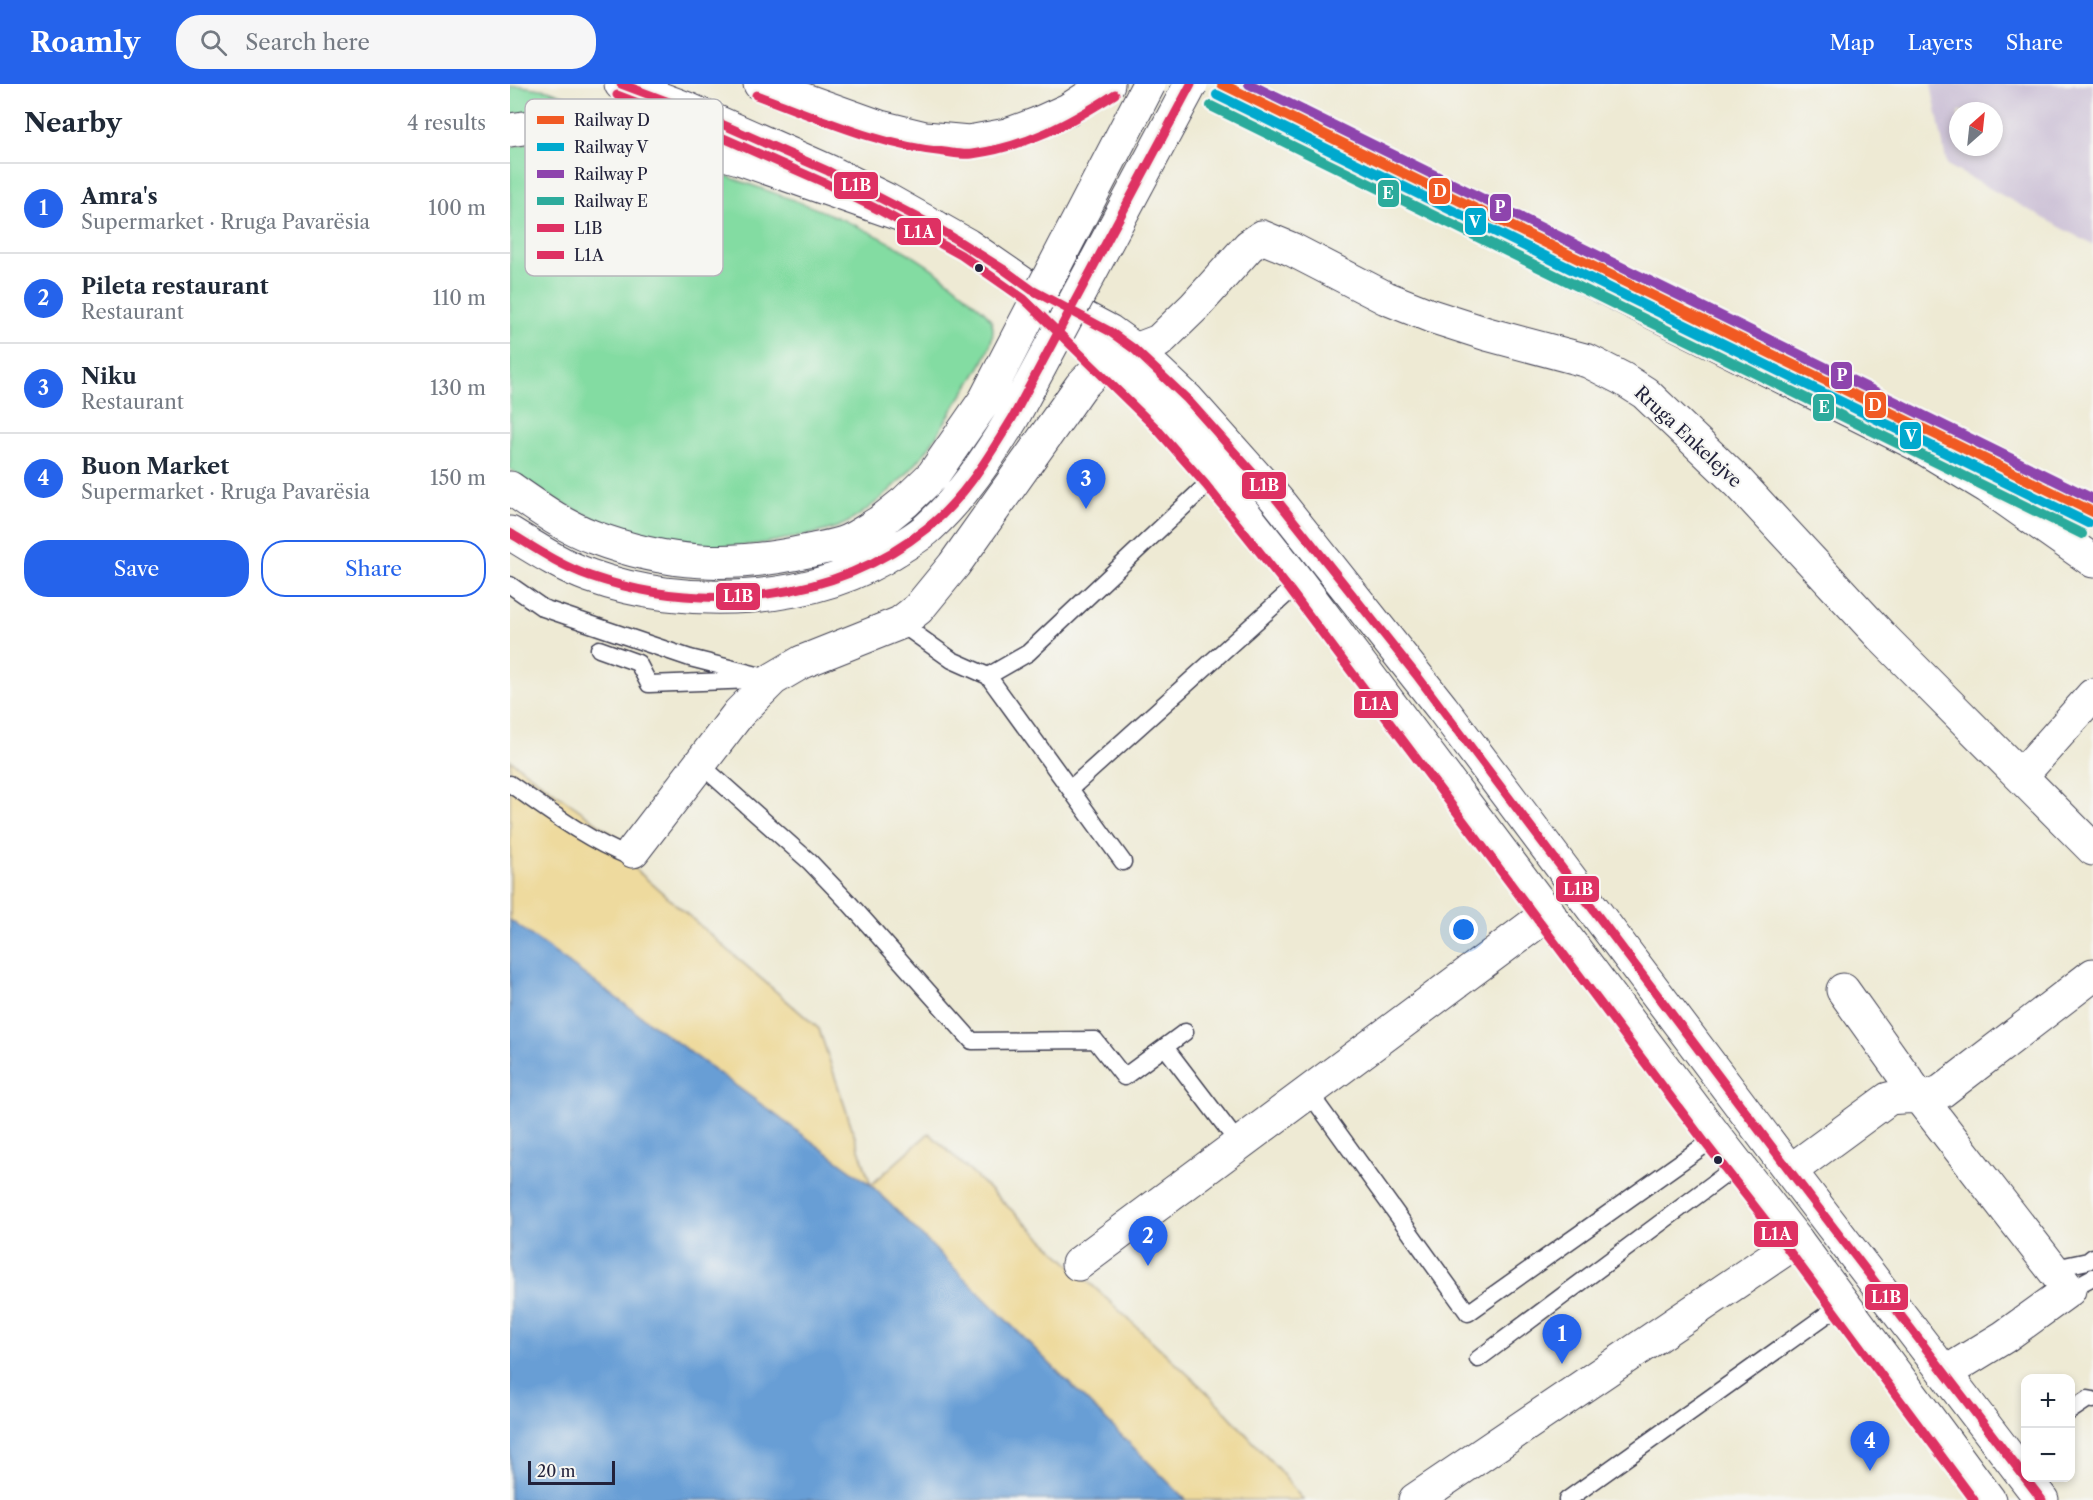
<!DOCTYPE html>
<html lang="en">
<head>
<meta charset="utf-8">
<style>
	body { margin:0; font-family:"Libre Caslon Text",serif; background:#f6f6f7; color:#1f2937 }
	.controls { position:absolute; right:18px; bottom:18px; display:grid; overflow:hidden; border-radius:12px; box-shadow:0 3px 9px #0003 }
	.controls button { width:54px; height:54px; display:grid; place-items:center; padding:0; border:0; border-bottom:2px solid #e0e1e3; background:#fff; color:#1f2937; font:30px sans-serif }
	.compass { position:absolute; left:1439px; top:18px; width:54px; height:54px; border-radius:50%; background:#fff; box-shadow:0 3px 9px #0003; rotate:27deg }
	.scale { position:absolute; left:18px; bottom:15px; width:87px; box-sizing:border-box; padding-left:6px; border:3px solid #22223b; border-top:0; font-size:16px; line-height:21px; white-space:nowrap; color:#22223b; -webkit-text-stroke:4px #f6f6f2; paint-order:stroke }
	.you { position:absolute; left:954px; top:846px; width:21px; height:21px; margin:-15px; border:4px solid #fff; border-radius:50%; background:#1a73e8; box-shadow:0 0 0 9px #1a73e833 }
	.badge { display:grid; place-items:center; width:39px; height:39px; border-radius:50%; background:#2563eb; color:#fff; font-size:20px; font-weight:700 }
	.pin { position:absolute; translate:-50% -50px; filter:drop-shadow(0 2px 3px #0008) }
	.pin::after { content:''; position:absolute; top:32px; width:21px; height:18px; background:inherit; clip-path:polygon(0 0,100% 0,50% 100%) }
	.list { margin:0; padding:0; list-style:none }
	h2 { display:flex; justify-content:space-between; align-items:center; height:78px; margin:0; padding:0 24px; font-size:26px }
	h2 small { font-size:20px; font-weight:400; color:#747a83 }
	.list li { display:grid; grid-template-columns:39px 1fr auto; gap:18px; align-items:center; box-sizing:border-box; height:90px; padding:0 24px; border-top:2px solid #e0e1e3 }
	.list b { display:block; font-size:22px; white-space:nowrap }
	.list p { margin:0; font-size:20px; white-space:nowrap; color:#747a83 }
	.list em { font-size:20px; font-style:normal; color:#747a83 }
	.actions { display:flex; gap:12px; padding:18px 24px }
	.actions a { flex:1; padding:14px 0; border:2px solid #2563eb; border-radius:24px; text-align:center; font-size:21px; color:#2563eb }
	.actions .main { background:#2563eb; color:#fff }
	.icon { flex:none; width:33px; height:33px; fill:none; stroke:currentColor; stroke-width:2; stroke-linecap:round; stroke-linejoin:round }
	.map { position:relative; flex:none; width:1583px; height:1416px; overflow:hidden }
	header { display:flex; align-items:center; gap:36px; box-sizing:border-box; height:84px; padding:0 30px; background:#2563eb; color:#fff }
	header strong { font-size:28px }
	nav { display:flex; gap:33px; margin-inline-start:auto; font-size:21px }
	.search { width:420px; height:54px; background:#f6f6f7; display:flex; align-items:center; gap:15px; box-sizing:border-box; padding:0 21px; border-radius:24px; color:#747a83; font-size:22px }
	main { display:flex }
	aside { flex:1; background:#fff }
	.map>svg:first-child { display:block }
	.industrial { fill:#cbbfd5; fill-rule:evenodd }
	.green { fill:#83dca2; stroke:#527f6e; stroke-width:1.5 }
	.sand { fill:#eeda9e; stroke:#887e6c; stroke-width:1.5 }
	.water { fill:#689ed5; stroke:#456088; stroke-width:1.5 }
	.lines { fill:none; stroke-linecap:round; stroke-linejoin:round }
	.lane-casing { stroke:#414052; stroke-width:19 }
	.street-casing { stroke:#414052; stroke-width:35 }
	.primary-casing { stroke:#414052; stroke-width:35 }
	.highway-casing { stroke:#414052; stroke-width:35 }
	.lane { stroke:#fff; stroke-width:16 }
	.street { stroke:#fff; stroke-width:33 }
	.primary { stroke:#fff; stroke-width:33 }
	.highway { stroke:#fff; stroke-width:33 }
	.highway-bridge-casing { stroke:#414052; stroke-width:35; stroke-linecap:butt }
	.highway-bridge { stroke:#fff; stroke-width:33 }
	.bus-1-casing { stroke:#f6f6f2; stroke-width:14 }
	.bus-2-casing { stroke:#f6f6f2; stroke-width:14 }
	.bus-1 { stroke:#de3163; stroke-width:9 }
	.bus-2 { stroke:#de3163; stroke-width:9 }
	.rail-1-casing { stroke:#f6f6f2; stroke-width:15 }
	.rail-2-casing { stroke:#f6f6f2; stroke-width:15 }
	.rail-3-casing { stroke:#f6f6f2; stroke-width:15 }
	.rail-4-casing { stroke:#f6f6f2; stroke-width:15 }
	.rail-1 { stroke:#f15a24; stroke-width:10 }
	.rail-2 { stroke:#00a9ce; stroke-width:10 }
	.rail-3 { stroke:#8e44ad; stroke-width:10 }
	.rail-4 { stroke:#2cab9c; stroke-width:10 }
	.bus-dot { fill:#22223b; stroke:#f6f6f2; stroke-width:2 }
	.labels { text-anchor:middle; stroke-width:4.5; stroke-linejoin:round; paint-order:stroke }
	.street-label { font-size:18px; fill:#22223b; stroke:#f6f6f2 }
	.key { fill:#f6f6f2; stroke:#b6b6bb; stroke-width:1.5 }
	.key-label { font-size:16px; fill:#22223b }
	.line-badge { stroke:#f6f6f2; stroke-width:2 }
	.badge-label { font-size:16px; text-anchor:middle; font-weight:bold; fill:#fff }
</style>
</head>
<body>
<header>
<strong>Roamly</strong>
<div class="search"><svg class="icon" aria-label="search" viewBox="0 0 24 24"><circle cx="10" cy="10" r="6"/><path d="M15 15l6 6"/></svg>Search here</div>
<nav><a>Map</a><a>Layers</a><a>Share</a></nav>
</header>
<main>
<aside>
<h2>Nearby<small>4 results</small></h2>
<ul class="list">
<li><span class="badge">1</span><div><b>Amra's</b><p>Supermarket · Rruga Pavarësia</p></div><em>100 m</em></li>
<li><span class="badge">2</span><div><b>Pileta restaurant</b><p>Restaurant</p></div><em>110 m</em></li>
<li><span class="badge">3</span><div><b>Niku</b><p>Restaurant</p></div><em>130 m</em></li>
<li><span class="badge">4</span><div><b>Buon Market</b><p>Supermarket · Rruga Pavarësia</p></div><em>150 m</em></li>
</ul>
<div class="actions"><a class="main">Save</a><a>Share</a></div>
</aside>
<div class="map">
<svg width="1583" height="1416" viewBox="0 0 1583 1416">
	<rect width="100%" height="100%" fill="#f6f6f2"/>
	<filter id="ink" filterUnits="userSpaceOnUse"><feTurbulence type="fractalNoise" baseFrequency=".0167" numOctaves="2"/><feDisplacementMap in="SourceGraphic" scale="12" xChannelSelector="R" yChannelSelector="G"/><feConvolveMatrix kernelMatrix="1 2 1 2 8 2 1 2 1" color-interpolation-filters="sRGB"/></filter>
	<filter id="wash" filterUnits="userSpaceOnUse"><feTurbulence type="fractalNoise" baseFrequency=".008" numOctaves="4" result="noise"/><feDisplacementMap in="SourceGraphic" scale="24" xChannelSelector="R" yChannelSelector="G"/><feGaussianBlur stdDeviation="1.35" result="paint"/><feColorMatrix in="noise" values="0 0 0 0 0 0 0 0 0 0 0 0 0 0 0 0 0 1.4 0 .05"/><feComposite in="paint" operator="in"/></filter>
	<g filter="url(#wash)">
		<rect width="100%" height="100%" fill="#eeead4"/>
		<!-- industrial -->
		<path class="industrial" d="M1421,0H1583V161L1437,81ZM1448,27H1484V63H1448Z"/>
		<!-- green -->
		<path class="green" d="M10,2L38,6L98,28L0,30V3Z
			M36,56C76,56 117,59 157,70C181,77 205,88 230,97C313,126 394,154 460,215C467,222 479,229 482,239C489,262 456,305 444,323C434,339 425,356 414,370C396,393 365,422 340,437C324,447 295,452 276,455C264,457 251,460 238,461C154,468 66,436 0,385V63Z"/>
		<!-- sand -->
		<path class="sand" d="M0,676L112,757L108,770L309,945L361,1101L419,1049L702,1313L769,1386L793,1416H676L361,1101L0,836Z"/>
		<!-- water -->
		<path class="water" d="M0,836L361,1101L676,1416H0Z"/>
	</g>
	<g filter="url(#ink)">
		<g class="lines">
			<!-- lane casing -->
			<g class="lane-casing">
				<path id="lane" d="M0,501L33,524L180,574L263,595
					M390,539L442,576L478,592L518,569L705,393
					M89,565L128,579L139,600L244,596
					M478,592L613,778
					M190,680L300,778L340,820L462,957L585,956L614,993L675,948
					M0,700C38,726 75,755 118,772
					M560,705L789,499
					M655,963L729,1060
					M798,1007L958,1229L1206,1053
					M1545,1184L1578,1177L1583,1173
					M1559,1206L1583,1193
					M968,1275L1228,1081
					M1560,1327L1578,1315L1583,1316
					M1057,1416L1333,1219"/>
			</g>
			<!-- street casing -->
			<g class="street-casing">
				<path id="street" d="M794,54L1407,360L1478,403L1583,477
					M1511,692L1583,611
					M123,767L229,629L263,595L292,578L390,539L408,525L444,481L571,302L594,278L649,257L685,222L739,162L752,153L781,165L876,214L921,232L977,250L1078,277L1113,295L1135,309L1229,399L1371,552L1583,765
					M1333,906L1410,1014L1559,1206L1494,1253L1435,1289
					M1280,1087L1378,1015C1398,1009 1412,1018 1432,1007L1583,891
					M568,1180L1039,829
					M905,1416L1287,1157"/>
			</g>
			<!-- primary casing -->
			<g class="primary-casing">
				<path id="primary" d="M111,0L180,26L318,87L377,116L457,161L522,206L655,336L705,393L789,499L1206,1053L1287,1157L1479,1416
					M552,222L599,247L624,265L677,315L767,416L932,624L1280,1087L1532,1416"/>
			</g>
			<!-- highway casing -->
			<g class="highway-casing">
				<path id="highway" d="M250,0L370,43L415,54L459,58L497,51L527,40L558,26L598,0
					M0,46L47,39L102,43L158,54L229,74L426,143
					M0,404C26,422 53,442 83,453C157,481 222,484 298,467C311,464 327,462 338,457C349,452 360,444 370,438
					M0,449C26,465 52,482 80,492C174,526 304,521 388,465"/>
			</g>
			<!-- lane -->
			<use href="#lane" class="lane"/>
			<!-- street -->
			<use href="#street" class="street"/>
			<!-- primary -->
			<use href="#primary" class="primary"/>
			<!-- highway -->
			<use href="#highway" class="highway"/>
			<!-- highway-bridge casing -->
			<g class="highway-bridge-casing">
				<path id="highway-bridge" d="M370,438L395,418L423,391L475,316L639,0
					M388,465C398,458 410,452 419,443C453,412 479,372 503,333L681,0"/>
			</g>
			<!-- highway-bridge -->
			<use href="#highway-bridge" class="highway-bridge"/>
			<!-- bus-1 casing -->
			<g class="bus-1-casing">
				<path id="bus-1" d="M111,0L180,26L318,87L426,143L493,185L522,206L599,247L624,265L677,315L767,416L908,593L1280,1087L1532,1416
					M0,449C26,465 51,482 80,492C191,530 324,519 417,444C454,415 479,372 503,333L681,0"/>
			</g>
			<!-- bus-2 casing -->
			<g class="bus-2-casing">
				<path id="bus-2" d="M107,11L175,37L313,98L371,127L451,171L514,215L646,344L696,401L780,506L1196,1060L1277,1164L1464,1416
					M246,11C307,33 369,62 435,68C443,69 453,71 462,70C516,63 560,39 605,10"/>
			</g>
			<!-- bus-1 -->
			<use href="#bus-1" class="bus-1"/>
			<!-- bus-2 -->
			<use href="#bus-2" class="bus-2"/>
			<!-- rail-1 casing -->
			<g class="rail-1-casing">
				<path id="rail-1" d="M712,0L1583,428"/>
			</g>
			<!-- rail-2 casing -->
			<g class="rail-2-casing">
				<path id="rail-2" d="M707,11L1578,439"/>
			</g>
			<!-- rail-3 casing -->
			<g class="rail-3-casing">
				<path id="rail-3" d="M739,0L1583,415"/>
			</g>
			<!-- rail-4 casing -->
			<g class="rail-4-casing">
				<path id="rail-4" d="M701,22L1572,450"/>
			</g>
			<!-- rail-1 -->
			<use href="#rail-1" class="rail-1"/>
			<!-- rail-2 -->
			<use href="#rail-2" class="rail-2"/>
			<!-- rail-3 -->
			<use href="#rail-3" class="rail-3"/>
			<!-- rail-4 -->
			<use href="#rail-4" class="rail-4"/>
		</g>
	</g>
	<!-- markers -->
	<g class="bus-dot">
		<circle cx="469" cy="184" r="5"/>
		<circle cx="1208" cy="1076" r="5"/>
	</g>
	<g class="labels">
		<!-- street labels -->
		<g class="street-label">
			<text transform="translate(1178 353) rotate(43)" y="6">Rruga Enkelejve</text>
		</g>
	</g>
	<!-- legend -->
	<rect x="15" y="15" width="198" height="177" rx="9" class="key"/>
	<rect x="27" y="32" width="27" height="8" fill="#f15a24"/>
	<rect x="27" y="59" width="27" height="8" fill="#00a9ce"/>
	<rect x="27" y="86" width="27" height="8" fill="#8e44ad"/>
	<rect x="27" y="113" width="27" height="8" fill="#2cab9c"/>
	<rect x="27" y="140" width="27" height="8" fill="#de3163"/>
	<rect x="27" y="167" width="27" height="8" fill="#de3163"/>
	<g class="key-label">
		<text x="64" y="42">Railway D</text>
		<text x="64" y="69">Railway V</text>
		<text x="64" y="96">Railway P</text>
		<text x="64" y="123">Railway E</text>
		<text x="64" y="150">L1B</text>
		<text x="64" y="177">L1A</text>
	</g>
	<g class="line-badge">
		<rect x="323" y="87" width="46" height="29" rx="6" fill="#de3163"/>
		<rect x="918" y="93" width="23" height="28" rx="6" fill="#f15a24"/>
		<rect x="867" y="95" width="23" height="29" rx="6" fill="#2cab9c"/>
		<rect x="979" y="109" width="23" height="29" rx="6" fill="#8e44ad"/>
		<rect x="954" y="123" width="23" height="29" rx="6" fill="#00a9ce"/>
		<rect x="386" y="133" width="46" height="29" rx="6" fill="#de3163"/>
		<rect x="1320" y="277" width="23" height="29" rx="6" fill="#8e44ad"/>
		<rect x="1354" y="307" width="23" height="28" rx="6" fill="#f15a24"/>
		<rect x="1302" y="309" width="23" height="29" rx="6" fill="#2cab9c"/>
		<rect x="1389" y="337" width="23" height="29" rx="6" fill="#00a9ce"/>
		<rect x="731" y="387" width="46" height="29" rx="6" fill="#de3163"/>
		<rect x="205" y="498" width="46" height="29" rx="6" fill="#de3163"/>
		<rect x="843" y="606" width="46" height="29" rx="6" fill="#de3163"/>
		<rect x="1045" y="791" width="45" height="28" rx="6" fill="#de3163"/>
		<rect x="1243" y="1136" width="46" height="28" rx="6" fill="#de3163"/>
		<rect x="1354" y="1199" width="45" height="28" rx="6" fill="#de3163"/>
	</g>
	<g class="badge-label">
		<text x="346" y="107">L1B</text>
		<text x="930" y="113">D</text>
		<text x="878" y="115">E</text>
		<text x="990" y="129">P</text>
		<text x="965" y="144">V</text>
		<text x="409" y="154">L1A</text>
		<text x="1332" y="297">P</text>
		<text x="1365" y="327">D</text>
		<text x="1314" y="329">E</text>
		<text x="1401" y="358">V</text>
		<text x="754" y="407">L1B</text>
		<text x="228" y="518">L1B</text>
		<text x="866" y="626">L1A</text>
		<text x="1068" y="811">L1B</text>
		<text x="1266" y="1156">L1A</text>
		<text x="1376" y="1219">L1B</text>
	</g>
</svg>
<div class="controls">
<button>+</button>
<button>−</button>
</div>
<svg class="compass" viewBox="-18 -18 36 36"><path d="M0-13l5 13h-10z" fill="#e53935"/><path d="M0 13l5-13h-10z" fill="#747a83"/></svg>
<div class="scale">20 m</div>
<div class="you"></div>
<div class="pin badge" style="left:1052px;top:1280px">1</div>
<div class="pin badge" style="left:638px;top:1182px">2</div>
<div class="pin badge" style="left:576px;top:425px">3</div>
<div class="pin badge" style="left:1360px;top:1387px">4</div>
</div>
</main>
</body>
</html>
